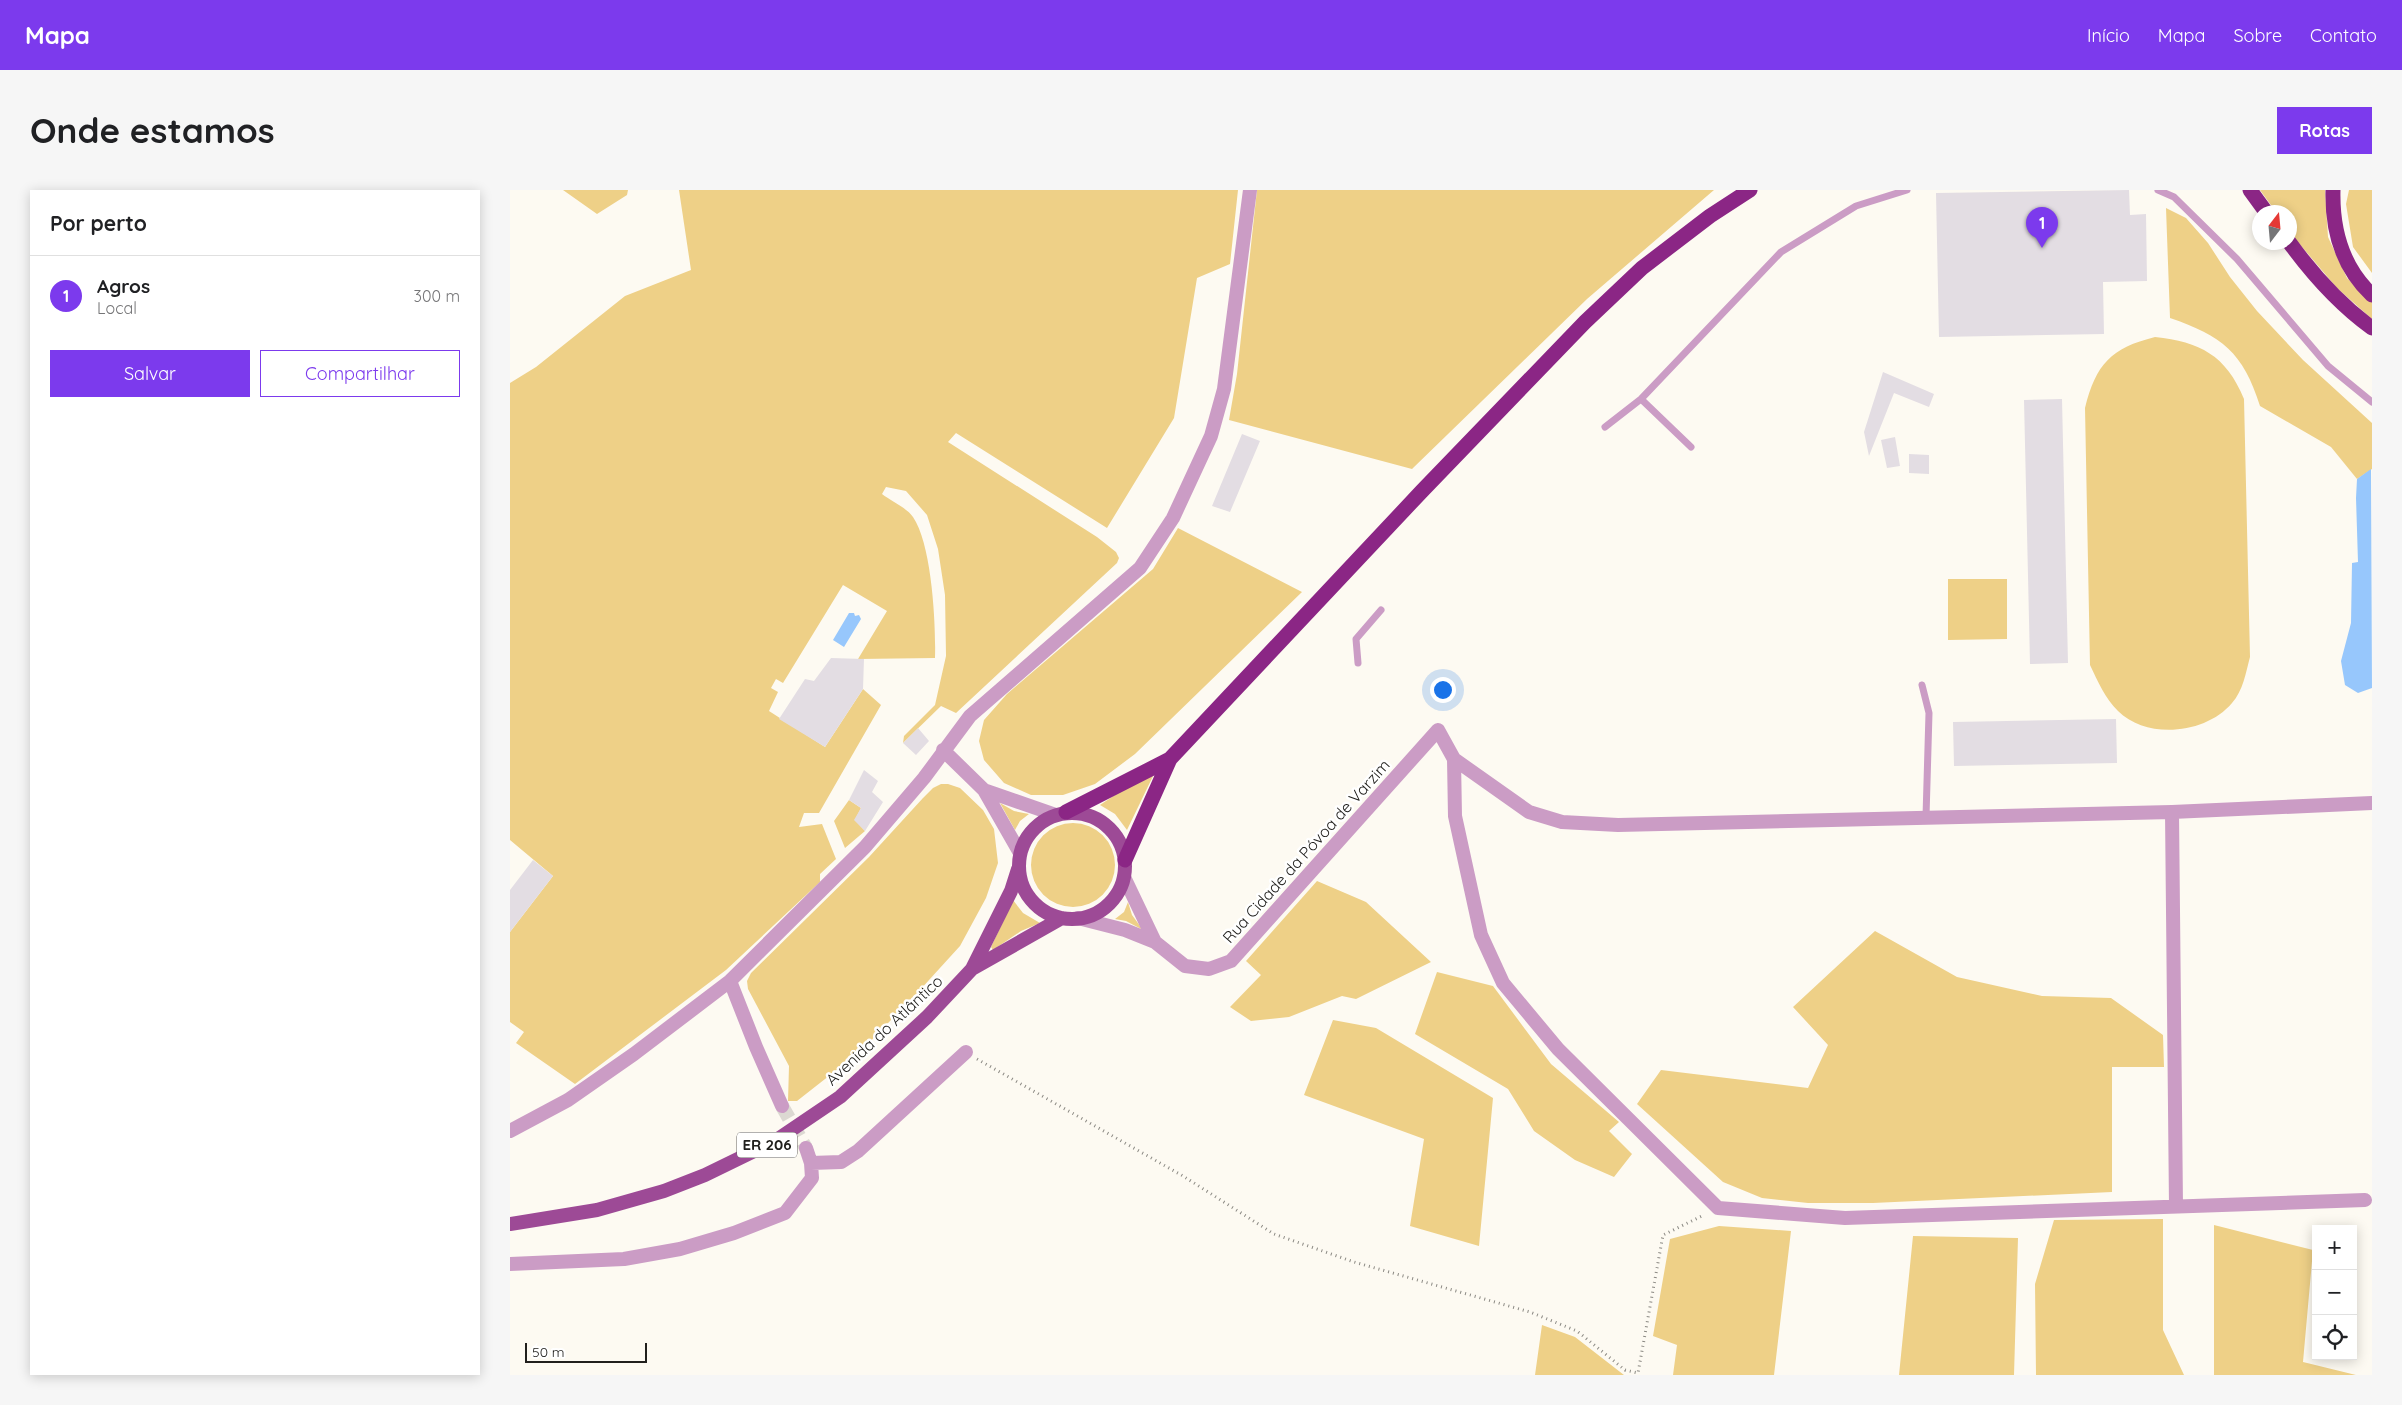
<!DOCTYPE html>
<html lang="pt">
<head>
<meta charset="utf-8">
<style>
	body { margin:0; font-family:Quicksand,sans-serif; background:#f6f6f6; color:#202124 }
	.controls { position:absolute; right:15px; bottom:15px; display:grid; overflow:hidden; border-radius:0px; box-shadow:0 2px 12px #0003 }
	.controls button { width:45px; height:45px; display:grid; place-items:center; padding:0; border:0; border-bottom:1px solid #e0e0e0; background:#fff; color:#202124; font:25px sans-serif }
	.compass { position:absolute; left:1742px; top:15px; width:45px; height:45px; border-radius:50%; background:#fff; box-shadow:0 2px 12px #0003; rotate:16deg }
	.scale { position:absolute; left:15px; bottom:12px; width:122px; box-sizing:border-box; padding-left:5px; border:2px solid #21201d; border-top:0; font-size:14px; line-height:18px; white-space:nowrap; color:#21201d; -webkit-text-stroke:4px #fff; paint-order:stroke }
	.you { position:absolute; left:932px; top:499px; width:18px; height:18px; margin:-12px; border:4px solid #fff; border-radius:50%; background:#1a73e8; box-shadow:0 0 0 8px #1a73e833 }
	.badge { display:grid; place-items:center; width:32px; height:32px; border-radius:50%; background:#7c3aed; color:#fff; font-size:16px; font-weight:700 }
	.pin { position:absolute; translate:-50% -41px; filter:drop-shadow(0 1px 2px #0008) }
	.pin::after { content:''; position:absolute; top:26px; width:18px; height:15px; background:inherit; clip-path:polygon(0 0,100% 0,50% 100%) }
	.list { margin:0; padding:0; list-style:none }
	h2 { display:flex; justify-content:space-between; align-items:center; height:65px; margin:0; padding:0 20px; font-size:21px }
	h2 small { font-size:16px; font-weight:400; color:#757577 }
	.list li { display:grid; grid-template-columns:32px 1fr auto; gap:15px; align-items:center; box-sizing:border-box; height:80px; padding:0 20px; border-top:1px solid #e0e0e0 }
	.list b { display:block; font-size:19px; white-space:nowrap }
	.list p { margin:0; font-size:16px; white-space:nowrap; color:#757577 }
	.list em { font-size:16px; font-style:normal; color:#757577 }
	.actions { display:flex; gap:10px; padding:15px 20px }
	.actions a { flex:1; padding:11px 0; border:1px solid #7c3aed; border-radius:0px; text-align:center; font-size:18px; color:#7c3aed }
	.actions .main { background:#7c3aed; color:#fff }
	.icon { flex:none; width:28px; height:28px; fill:none; stroke:currentColor; stroke-width:2; stroke-linecap:round; stroke-linejoin:round }
	.map { position:relative; flex:none; width:1862px; height:1185px; overflow:hidden; border-radius:0px }
	header { display:flex; align-items:center; gap:30px; box-sizing:border-box; height:70px; padding:0 25px; background:#7c3aed; color:#fff }
	header strong { font-size:24px }
	nav { display:flex; gap:28px; margin-inline-start:auto; font-size:18px }
	.intro { display:flex; align-items:center; justify-content:space-between; box-sizing:border-box; height:120px; padding:0 30px }
	h1 { margin:0; font-size:35px }
	.button { padding:12px 22px; border-radius:0px; background:#7c3aed; color:#fff; font-size:18px; font-weight:700 }
	main { display:flex; gap:30px; padding:0 30px }
	aside { flex:1; background:#fff; border-radius:0px; box-shadow:0 2px 12px #0003 }
	.map>svg:first-child { display:block }
	.green { fill:#eed087 }
	.water { fill:#97c7fc }
	.building { fill:#e3dde3 }
	.lines { fill:none; stroke-linecap:round; stroke-linejoin:round }
	.minor-tunnel { stroke:#dcd9d2; stroke-width:14; stroke-dasharray:14 7; stroke-linecap:butt }
	.path { stroke:#8b8983; stroke-width:3; stroke-dasharray:1 4; stroke-linecap:butt }
	.service { stroke:#cb9cc5; stroke-width:7 }
	.minor { stroke:#cb9cc5; stroke-width:14 }
	.primary { stroke:#9d4a96; stroke-width:14 }
	.motorway { stroke:#8b2685; stroke-width:15 }
	.labels { text-anchor:middle; stroke-width:5; stroke-linejoin:round; paint-order:stroke }
	.shield { fill:#fff; stroke:#646361; stroke-width:1 }
	.shield-label { font-size:15px; font-weight:bold; fill:#21201d }
	.street-label { font-size:16px; fill:#21201d; stroke:#fff }
</style>
</head>
<body>
<header>
<strong>Mapa</strong>
<nav><a>Início</a><a>Mapa</a><a>Sobre</a><a>Contato</a></nav>
</header>
<div class="intro"><h1>Onde estamos</h1><a class="button">Rotas</a></div>
<main>
<aside>
<h2>Por perto<small></small></h2>
<ul class="list">
<li><span class="badge">1</span><div><b>Agros</b><p>Local</p></div><em>300 m</em></li>
</ul>
<div class="actions"><a class="main">Salvar</a><a>Compartilhar</a></div>
</aside>
<div class="map">
<svg width="1862" height="1185" viewBox="0 0 1862 1185">
	<rect width="100%" height="100%" fill="#fdfaf2"/>
	<!-- green -->
	<path class="green" d="M53,0H118L117,5L87,24Z
		M169,0H728L720,74L687,88L664,228L597,338L446,243L438,252L587,347L606,362L609,368L607,373L446,523L431,516L393,553L394,546L425,515L436,466L435,405L428,359L417,325L396,301L376,297L372,304C381,311 397,318 403,327C422,355 426,434 425,468L348,469L377,421L333,395L273,493L266,489L261,498L268,502L259,521L315,557L353,499L371,515L309,623H294L289,637L312,634L326,669L310,684V692L216,780L65,894L6,853L14,842L0,832V742L43,686L0,650V193L26,177L115,106L181,80Z
		M747,0H1204L1077,109L902,279L719,230L727,184Z
		M1750,0H1815L1818,47L1837,88L1862,112V129L1827,98L1781,44L1780,22H1766Z
		M1839,0H1862V83L1843,57L1836,14Z
		M1656,18L1676,28L1698,53L1720,87L1747,121L1793,170L1862,233V279L1847,289L1821,257L1750,216C1733,162 1712,146 1660,128Z
		M1645,147C1690,152 1716,165 1734,209L1740,467C1736,482 1733,501 1722,513C1696,544 1637,550 1608,521C1595,508 1588,492 1580,475L1575,218C1586,174 1601,158 1645,147Z
		M668,338L792,402L625,564L585,594L553,605H521L494,593L474,570L469,551L474,530L497,504L643,379Z
		M1438,389H1497V449L1438,450Z
		M641,581L644,584L617,640L605,624L590,615Z
		M431,594H438L450,598L473,620L484,639L488,673L476,708L450,756L409,801L352,860L287,911H278L279,876L238,799L237,791L241,783L359,667L413,608L423,598Z
		M339,610L351,618L345,630L355,641L335,658L324,631Z
		M490,613L504,621L519,624L510,631L505,640Z
		M521 675a42 42 0 1 1 84 0a42 42 0 1 1-84 0Z
		M807,691L856,712L921,772L846,809L832,806L779,827L741,831L720,817L751,785L736,771Z
		M503,710L513,723L530,733L511,741L483,760L481,757Z
		M618,712L622,725L633,740L616,731L605,729L614,722Z
		M1365,741L1447,787L1532,806L1601,808L1653,845L1654,877H1602V1002L1363,1013H1298L1252,1008L1213,992L1127,914L1151,880L1298,898L1318,855L1283,817Z
		M927,782L983,796L1041,874L1109,932L1099,941L1122,964L1104,987L1065,970L1024,941L998,899L905,844Z
		M823,830L866,838L983,908L969,1056L900,1036L914,949L794,905Z
		M1653,1029V1140L1674,1185H1526L1525,1094L1544,1030Z
		M1704,1035L1803,1060L1793,1172L1846,1185H1704Z
		M1209,1036L1281,1041L1264,1185H1163L1167,1155L1143,1146L1160,1049Z
		M1403,1046L1508,1048L1504,1185H1389Z
		M1032,1135L1065,1147L1114,1185H1025Z"/>
	<!-- water -->
	<path class="water" d="M1861,279L1862,498L1848,503L1835,495L1831,471L1841,433L1842,373L1848,372L1846,308L1847,289Z
		M339,423H344L345,426L349,425L351,429L334,457L323,450Z"/>
	<!-- building -->
	<path class="building" d="M1619,0L1620,25L1636,24L1637,91L1593,92L1594,144L1429,147L1426,3Z
		M1373,182L1424,204L1419,217L1384,203L1359,266L1354,242Z
		M1552,209L1558,473L1520,474L1514,210Z
		M732,244L750,251L720,322L702,316Z
		M1385,247L1390,276L1377,278L1371,250Z
		M1399,264L1419,265V284L1399,283Z
		M321,468L354,469L353,499L315,557L269,529L295,489L304,491Z
		M1606,529L1607,573L1444,576L1443,532Z
		M408,538L419,551L406,565L393,553Z
		M354,580L368,591L362,602L373,612L355,641L344,630L351,618L339,610Z
		M23,670L43,686L0,742V700Z"/>
	<g class="lines">
		<!-- minor-tunnel -->
		<path class="minor-tunnel" d="M272,916L296,958"/>
		<!-- path -->
		<path class="path" d="M467,869L673,986L764,1044L844,1072L1020,1122L1067,1141L1115,1180L1128,1183L1153,1045L1194,1025"/>
		<!-- service -->
		<path class="service" d="M1648,0L1664,7L1727,69L1818,176L1862,212
			M1131,209L1181,257
			M1095,237L1131,209L1271,62L1346,16L1397,0
			M848,473L846,449L871,420
			M1412,495L1419,523L1416,627"/>
		<!-- minor -->
		<path class="minor" d="M433,560L474,600L510,663
			M944,569L945,626L971,745L993,793L1048,859L1208,1018L1335,1028L1855,1010
			M474,600L546,625
			M1662,622L1666,1016
			M614,687L645,752
			M568,728L615,740L645,752L675,776L699,779L721,771L928,540L944,569L1019,622L1052,632L1108,635L1662,622L1862,613
			M220,791L246,857L272,916
			M0,941L58,910L124,864L220,791L355,657L414,588L460,526L630,378L663,328L701,246L714,199L740,0
			M301,973L331,972L348,961L456,862
			M0,1074L114,1069L170,1059L224,1043L275,1023L302,988L301,973L296,958"/>
		<!-- primary -->
		<path class="primary" d="M509 676a53 53 0 1 1 106 0a53 53 0 1 1-106 0Z
			M462,779L552,728
			M0,1034L87,1020L154,1001L195,985L265,951L330,907L417,827L462,779L501,701L508,679"/>
		<!-- motorway -->
		<path class="motorway" d="M1740,0L1756,22
			M1823,0C1822,39 1832,77 1862,105
			M1779,52C1803,85 1829,114 1862,138
			M556,622L660,569
			M615,670L660,569L912,301L1075,132L1132,78L1200,26L1240,0"/>
	</g>
	<g class="labels">
		<!-- shield labels -->
		<rect class="shield" x="227" y="942.5" width="60" height="25" rx="4"/>
		<g class="shield-label">
			<text x="257" y="960">ER 206</text>
		</g>
		<!-- street labels -->
		<g class="street-label">
			<text transform="translate(796 661) rotate(-48)" y="6">Rua Cidade da Póvoa de Varzim</text>
			<text transform="translate(374 840) rotate(-43)" y="6">Avenida do Atlântico</text>
		</g>
	</g>
</svg>
<div class="controls">
<button>+</button>
<button>−</button>
<button><svg class="icon" aria-label="locate" viewBox="0 0 24 24"><circle cx="12" cy="12" r="6"/><path d="M12 2v4M12 18v4M2 12h4M18 12h4"/></svg></button>
</div>
<svg class="compass" viewBox="-18 -18 36 36"><path d="M0-13l5 13h-10z" fill="#e53935"/><path d="M0 13l5-13h-10z" fill="#757577"/></svg>
<div class="scale">50 m</div>
<div class="you"></div>
<div class="pin badge" style="left:1532px;top:58px">1</div>
</div>
</main>
</body>
</html>
